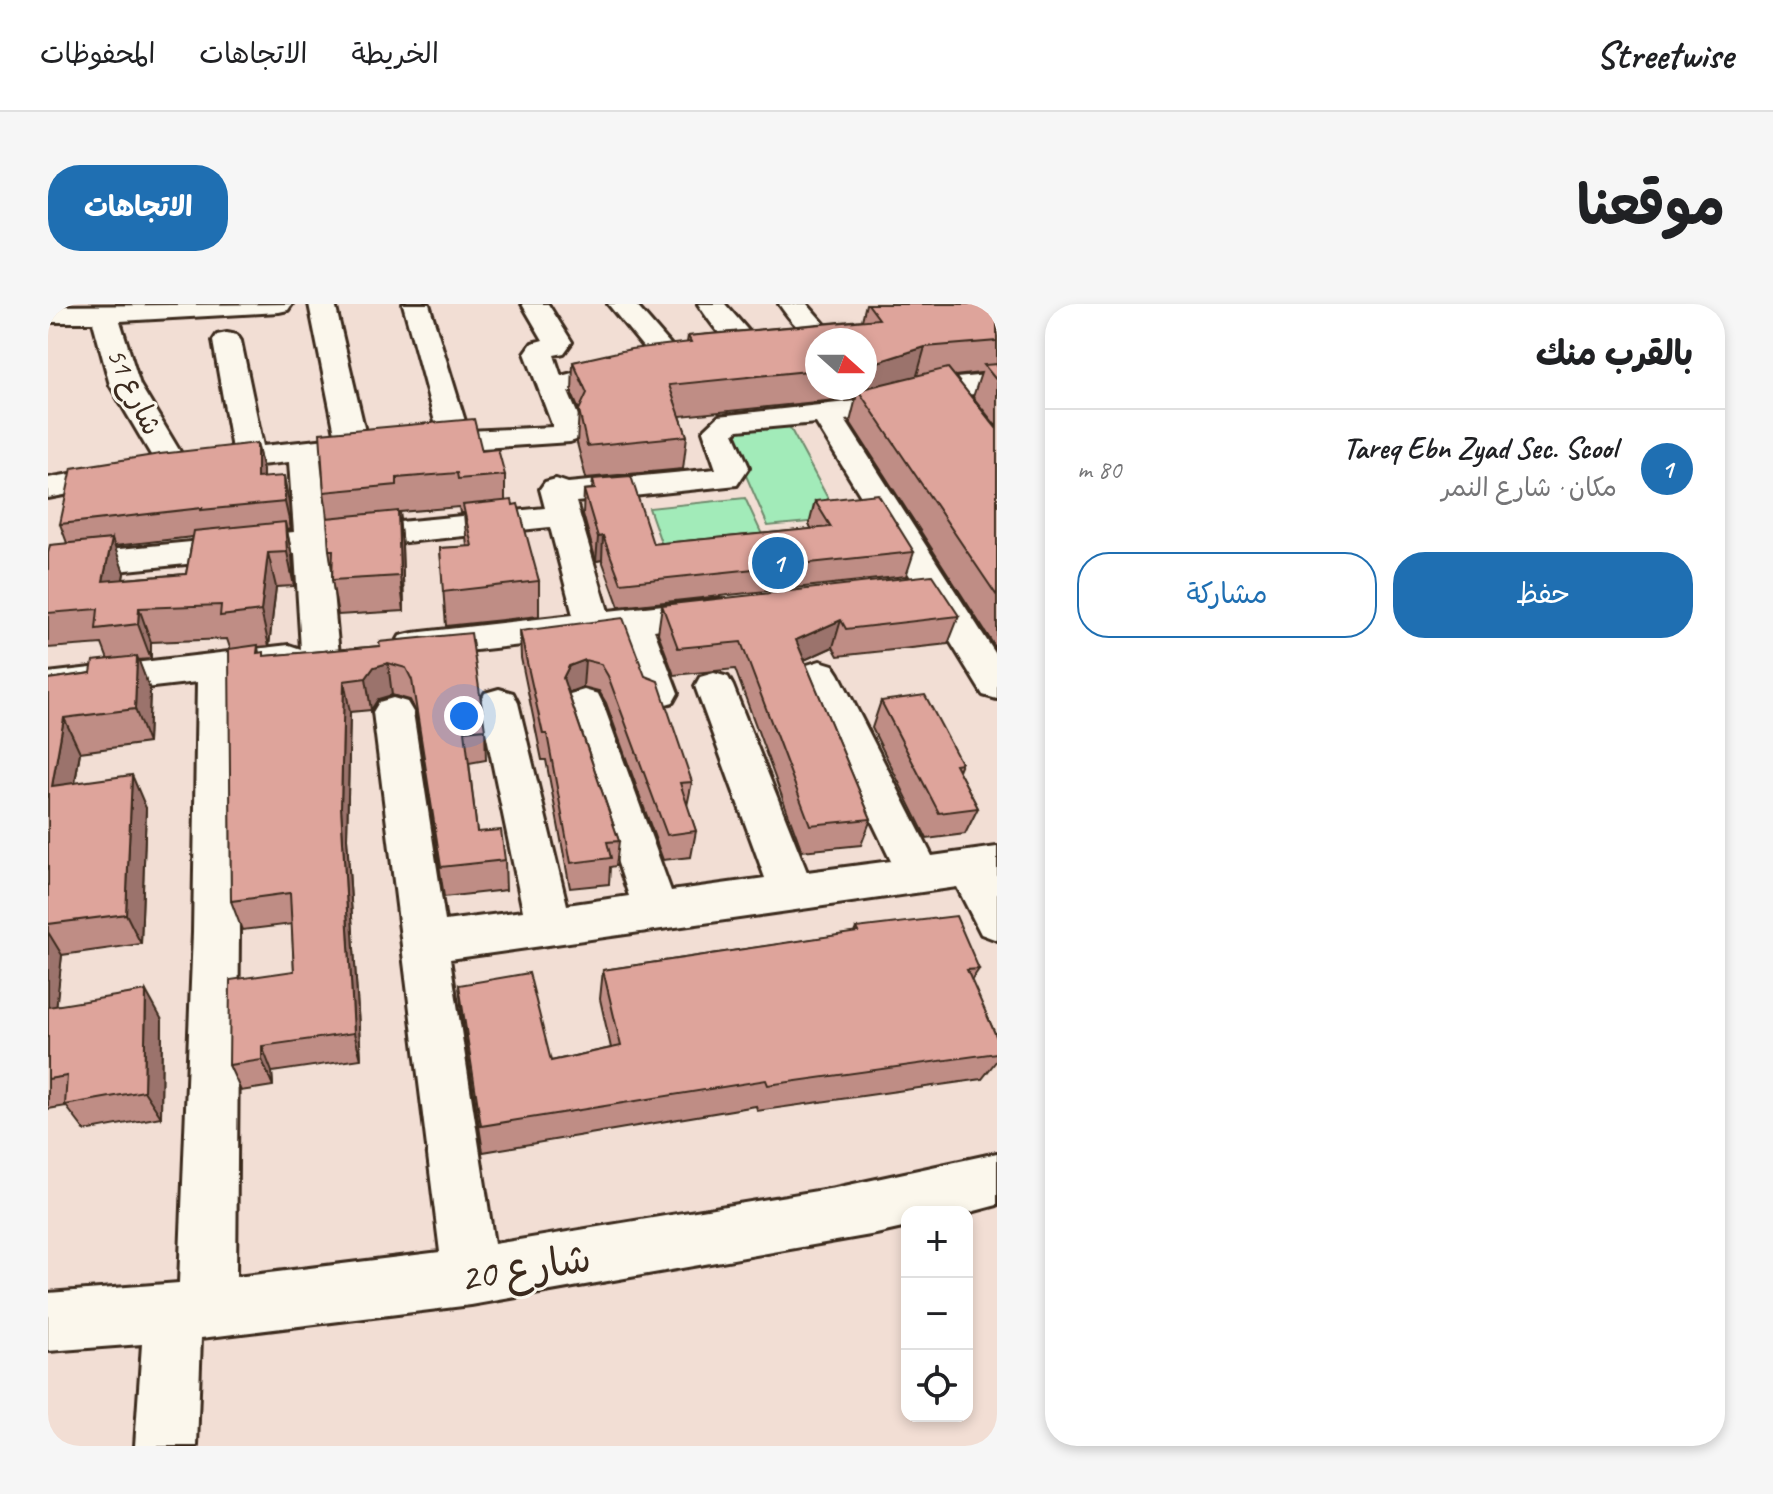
<!DOCTYPE html>
<html lang="ar">
<head>
<meta charset="utf-8">
<style>
	body { margin:0; font-family:Caveat,"Playpen Sans Arabic",sans-serif; background:#f6f6f6; color:#202124; direction:rtl }
	.controls { position:absolute; right:24px; bottom:24px; display:grid; overflow:hidden; border-radius:16px; box-shadow:0 4px 12px #0003 }
	.controls button { width:72px; height:72px; display:grid; place-items:center; padding:0; border:0; border-bottom:2px solid #e0e0e0; background:#fff; color:#202124; font:40px sans-serif }
	.compass { position:absolute; left:757px; top:24px; width:72px; height:72px; border-radius:50%; background:#fff; box-shadow:0 4px 12px #0003; rotate:111deg }
	.you { position:absolute; left:416px; top:412px; width:28px; height:28px; margin:-20px; border:6px solid #fff; border-radius:50%; background:#1a73e8; box-shadow:0 0 0 12px #1a73e833 }
	.badge { display:grid; place-items:center; width:52px; height:52px; border-radius:50%; background:#1f6fb2; color:#fff; font-size:26px; font-weight:700 }
	.pin { position:absolute; translate:-50% -50%; border:4px solid #fff; box-shadow:0 2px 8px #0006 }
	.list { margin:0; padding:0; list-style:none }
	h2 { display:flex; justify-content:space-between; align-items:center; height:104px; margin:0; padding:0 32px; font-size:34px }
	h2 small { font-size:26px; font-weight:400; color:#757577 }
	.list li { display:grid; grid-template-columns:52px 1fr auto; gap:24px; align-items:center; box-sizing:border-box; height:120px; padding:0 32px; border-top:2px solid #e0e0e0 }
	.list b { display:block; font-size:30px; white-space:nowrap }
	.list p { margin:0; font-size:26px; white-space:nowrap; color:#757577 }
	.list em { font-size:26px; font-style:normal; color:#757577 }
	.actions { display:flex; gap:16px; padding:24px 32px }
	.actions a { flex:1; padding:18px 0; border:2px solid #1f6fb2; border-radius:32px; text-align:center; font-size:28px; color:#1f6fb2 }
	.actions .main { background:#1f6fb2; color:#fff }
	.icon { flex:none; width:44px; height:44px; fill:none; stroke:currentColor; stroke-width:2; stroke-linecap:round; stroke-linejoin:round }
	.map { position:relative; flex:none; width:949px; height:1142px; overflow:hidden; direction:ltr; border-radius:32px }
	header { display:flex; align-items:center; gap:48px; box-sizing:border-box; height:112px; padding:0 40px; background:#fff; border-bottom:2px solid #e0e0e0 }
	header strong { font-size:38px }
	nav { display:flex; gap:44px; margin-inline-start:auto; font-size:28px }
	.intro { display:flex; align-items:center; justify-content:space-between; box-sizing:border-box; height:192px; padding:0 48px }
	h1 { margin:0; font-size:56px }
	.button { padding:20px 36px; border-radius:32px; background:#1f6fb2; color:#fff; font-size:28px; font-weight:700 }
	main { display:flex; gap:48px; padding:0 48px }
	aside { flex:1; background:#fff; border-radius:32px; box-shadow:0 4px 12px #0003 }
	.map>svg:first-child { display:block }
	.green { fill:#a2ebb9; stroke:#6e8a6c; stroke-width:2 }
	.lines { fill:none; stroke-linecap:round; stroke-linejoin:round }
	.street-casing { stroke:#3b2a1e; stroke-width:6 }
	.street { fill:#fbf7ec; fill-rule:evenodd }
	.wall { fill:#bf8d85; stroke:#3b2a1e; stroke-width:2; fill-rule:evenodd }
	.shaded-wall { fill:#9b736c; stroke:#3b2a1e; stroke-width:2 }
	.building { fill:#dea49b; stroke:#3b2a1e; stroke-width:2 }
	.labels { text-anchor:middle; stroke-width:6; stroke-linejoin:round; paint-order:stroke }
	.far-street-label { font-size:28px; fill:#3b2a1e; stroke:#fbf7ec }
	.near-street-label { font-size:40px; fill:#3b2a1e; stroke:#fbf7ec }
</style>
</head>
<body>
<header>
<strong>Streetwise</strong>
<nav><a>الخريطة</a><a>الاتجاهات</a><a>المحفوظات</a></nav>
</header>
<div class="intro"><h1>موقعنا</h1><a class="button">الاتجاهات</a></div>
<main>
<aside>
<h2>بالقرب منك<small></small></h2>
<ul class="list">
<li><span class="badge">1</span><div><b>Tareq Ebn Zyad Sec. Scool</b><p>مكان · شارع النمر</p></div><em>80 m</em></li>
</ul>
<div class="actions"><a class="main">حفظ</a><a>مشاركة</a></div>
</aside>
<div class="map">
<svg width="949" height="1142" viewBox="0 0 949 1142">
	<rect width="100%" height="100%" fill="#f2ded4"/>
	<filter id="ink" filterUnits="userSpaceOnUse"><feTurbulence type="fractalNoise" baseFrequency=".0125" numOctaves="2"/><feDisplacementMap in="SourceGraphic" scale="16" xChannelSelector="R" yChannelSelector="G"/><feConvolveMatrix kernelMatrix="1 2 1 2 8 2 1 2 1" color-interpolation-filters="sRGB"/></filter>
	<g filter="url(#ink)">
		<!-- green -->
		<path class="green" d="M741,122L791,215L720,222L679,128Z
			M697,194L718,239L616,247L601,204Z"/>
		<g class="lines">
			<!-- street casing -->
			<g class="street-casing">
				<path id="street" d="M244,0L240,6L231,8L72,17L92,81L137,156L140,151L184,145L165,37L169,31L179,29L189,31L193,37L215,142L288,134L261,0H287L318,132L390,129L355,0H381L420,127L505,123L477,49L484,39L495,36L474,0H500L524,38L516,49L506,51L513,72L581,54L591,57L595,63L591,69L520,88L535,123L528,136L522,138L272,155L279,225L497,204L492,185L497,178L508,175L520,179L668,165L655,127L671,112L808,97L868,78L949,70V88L872,95L823,112L797,116L949,352V395L935,391L768,119L690,126L686,129L701,163L689,181L528,198L560,307L671,295L684,299L689,307L684,315L606,326L630,389L625,398L611,402L597,398L571,330L365,353L352,350L347,341L352,332L365,329L525,311L502,223L281,246L291,351L285,360L272,364L257,358L254,363L187,373L191,629L188,973L392,948L325,408L331,398L345,394L359,398L365,408L397,617L475,607L432,399L437,389L451,385L465,389L470,399L519,601L581,592L517,400L522,390L536,386L550,390L555,400L623,587L717,574L647,382L652,373L666,369L680,373L685,382L759,568L843,557L753,370L759,361L772,357L785,361L791,370L884,552L949,543V636L933,630L909,583L402,655L446,940L787,884L949,849V901L919,909L859,908V923L828,930L423,1001L153,1034L149,1142H87L94,1040L0,1047V989L131,979L145,629L149,378L0,395V369L241,341L253,345L247,249L0,274V252L246,228L241,158L151,167L139,163L135,168L124,170L113,168L62,81L45,18H0V2Z
					M560,0H587L629,48L633,54L629,60L619,62L609,60Z
					M650,0H677L710,38L706,44C681,50 663,19 650,0Z
					M731,0H759L780,24L776,30C755,35 742,16 731,0Z
					M79,160L90,163L95,170L90,177L0,194V174Z"/>
			</g>
			<!-- street -->
			<use href="#street" class="street"/>
		</g>
		<!-- wall -->
		<path class="wall" d="M818,0H949V123L925,93L933,69L906,72L949,125V346L802,118L808,94L632,112L639,132L635,165L538,174L529,139L531,106L524,90L525,58L639,39L640,32L814,16ZM769,36H817V84H769Z
			M209,139L215,167V173L241,199L243,225L239,226L244,252L246,282L228,283L221,342L210,343L211,349L217,352L332,342L437,425L438,456L421,459L429,528L457,556L458,586L396,593L368,408L362,396L344,391L330,395L323,406L302,408L299,534L313,755L224,768L225,782L193,787L181,761L246,667L244,620L194,626L183,597L182,344L179,335L103,338V355L90,356L102,386L100,439L32,448L27,479L98,504L93,640L14,651L8,701L114,716L113,813L37,827L18,802L0,805V375L43,369L60,356L54,340L0,344V249L19,239L12,220ZM145,233L138,270L75,275L76,269L66,242Z
			M434,147L457,171V196L491,277V312L398,322L392,244L419,243L416,209H412L411,203L352,208L353,215H351L354,241L356,307L290,311L284,276V264L281,246L280,214L276,188Z
			M545,175L605,240L764,225L761,221L767,197L866,248L858,272L571,303L554,256L548,257L535,210L536,186L544,185Z
			M614,301L911,312L900,340L790,352L785,343L756,356L823,515L813,541L754,547L687,365L626,371L610,329Z
			M472,327L597,372L644,478L639,502L648,527L643,553L615,556L558,399L551,387L535,383L520,388L571,537L568,562L562,563L561,580L522,584L498,456H494L473,354Z
			M833,397L913,459L910,466L930,504L917,530L879,535L824,424Z
			M808,624L931,665L923,677L949,734V756L934,775L709,807L708,802L435,848L414,711L411,681L503,757L563,744L552,695L555,666L806,629Z"/>
		<!-- shaded-wall -->
		<path class="shaded-wall" d="M877,43L868,75L810,86L807,94L810,84H817V62Z
			M209,139L215,167V201L209,174Z
			M236,172L241,199L243,225L237,198Z
			M350,207L354,241L356,307L352,272Z
			M237,218L244,252L246,282L239,248Z
			M555,232L554,256L548,257L550,233Z
			M64,235L76,269L68,311L55,277Z
			M220,249L228,283L221,342L213,307Z
			M91,304L103,338V355L90,320Z
			M793,316L785,343L741,363L748,336Z
			M89,352L102,386L100,439L87,405Z
			M537,356L535,383L519,389L515,374L521,362Z
			M340,359L344,391L330,395L323,406L318,374L326,363Z
			M296,377L302,408L299,534L313,755L306,729L293,503Z
			M16,414L32,448L21,515L4,482Z
			M84,471L98,504L93,640L78,610Z
			M0,628L14,651L5,734L0,727Z
			M98,687L114,716L113,813L96,787Z
			M214,742L224,768L225,782L214,756Z"/>
		<!-- building -->
		<path class="building" d="M820,0H949V37L877,43L817,62V36H769V66L621,81L639,132L539,142L531,106L539,89L525,58L583,45L643,38L640,32L831,15Z
			M949,60V77L936,61Z
			M900,64L949,125V292L810,86Z
			M426,115L434,147L450,145L457,171L410,175L409,169L349,174V181L276,188L272,129Z
			M209,139V174L236,172L237,198L153,206L154,204L12,220L24,164L112,150Z
			M583,172L605,240L783,223L767,197L830,190L866,248L573,279L555,232L550,233L536,186L547,185L545,175Z
			M464,196L465,201L470,200L491,277L395,288L392,244L424,242L415,201Z
			M350,207L352,272L284,276L285,246H281L279,214Z
			M237,218L239,248L220,249L213,307L172,312L173,301L91,304L90,320L48,325L50,305L0,309V249L2,241L64,235L55,277L138,270L146,227Z
			M884,271L911,312L798,325L793,316L748,336L823,515L762,521L693,338L630,344L614,301Z
			M575,314L597,372L610,377L644,478L632,479L648,527L619,531L560,372L553,360L537,356L521,362L515,374L571,537L559,538L563,554L523,559L499,430H495L472,327Z
			M423,329L437,425L417,427L429,528L453,526L457,556L393,563L364,376L358,364L340,359L326,363L318,374L296,377L293,503L306,729L214,742V756L181,761L182,676L246,667L242,589L183,597L181,345L210,341L209,349L216,348V352L332,342L331,338Z
			M89,352L87,405L16,414L4,482L84,471L78,610L0,620V375L43,369L45,357Z
			M877,391L913,459L907,460L930,504L891,509L833,397Z
			M908,612L931,665L919,666L949,734V749L720,781L718,776L433,822L411,681L481,669L503,757L573,742L555,666L810,628L808,624Z
			M98,687L96,787L17,801L19,772L0,775V703Z"/>
	</g>
	<g class="labels">
		<!-- far-street labels -->
		<g class="far-street-label">
			<text transform="translate(87 87) rotate(65)" y="10">شارع 51</text>
		</g>
		<!-- near-street labels -->
		<g class="near-street-label">
			<text transform="translate(477 963) rotate(-9)" y="14">شارع 20</text>
		</g>
	</g>
</svg>
<div class="controls">
<button>+</button>
<button>−</button>
<button><svg class="icon" aria-label="locate" viewBox="0 0 24 24"><circle cx="12" cy="12" r="6"/><path d="M12 2v4M12 18v4M2 12h4M18 12h4"/></svg></button>
</div>
<svg class="compass" viewBox="-18 -18 36 36"><path d="M0-13l5 13h-10z" fill="#e53935"/><path d="M0 13l5-13h-10z" fill="#757577"/></svg>
<div class="you"></div>
<div class="pin badge" style="left:730px;top:259px">1</div>
</div>
</main>
</body>
</html>
